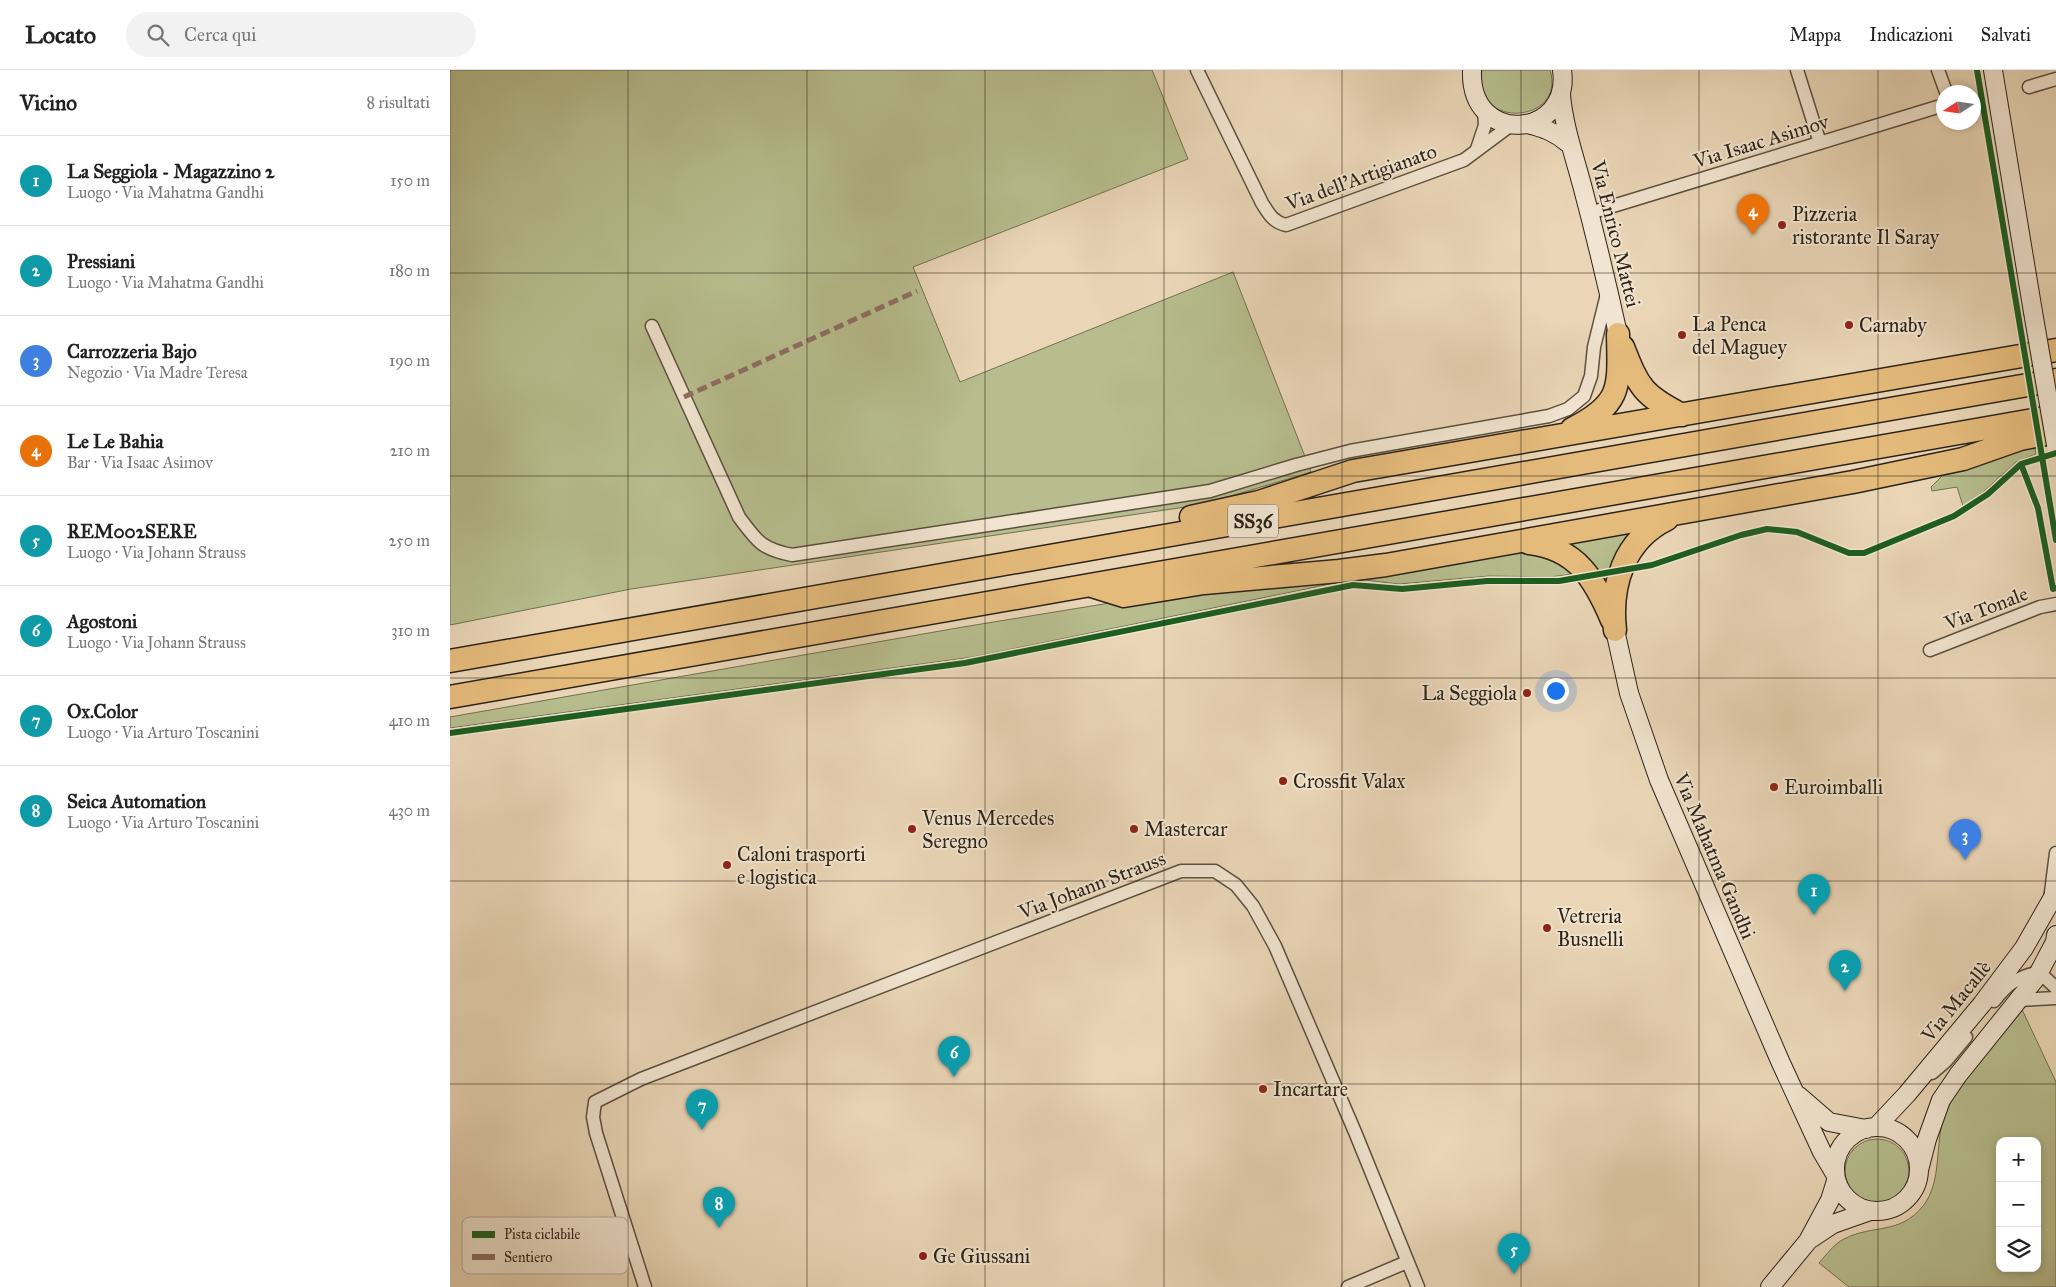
<!DOCTYPE html>
<html lang="it">
<head>
<meta charset="utf-8">
<style>
	body { margin:0; font-family:"IM FELL Great Primer",serif; background:#f2f2f2; color:#222 }
	.controls { position:absolute; right:15px; bottom:15px; display:grid; overflow:hidden; border-radius:10px; box-shadow:0 2px 8px #0003 }
	.controls button { width:45px; height:45px; display:grid; place-items:center; padding:0; border:0; border-bottom:1px solid #e0e0e0; background:#fff; color:#222; font:25px sans-serif }
	.compass { position:absolute; left:1486px; top:15px; width:45px; height:45px; border-radius:50%; background:#fff; box-shadow:0 2px 8px #0003; rotate:258deg }
	.you { position:absolute; left:1105px; top:620px; width:18px; height:18px; margin:-12px; border:4px solid #fff; border-radius:50%; background:#1a73e8; box-shadow:0 0 0 8px #1a73e833 }
	.badge { display:grid; place-items:center; width:32px; height:32px; border-radius:50%; background:#8f2418; color:#fff; font-size:16px; font-weight:700 }
	.pin { position:absolute; translate:-50% -41px; filter:drop-shadow(0 1px 2px #0008) }
	.pin::after { content:''; position:absolute; top:26px; width:18px; height:15px; background:inherit; clip-path:polygon(0 0,100% 0,50% 100%) }
	.list { margin:0; padding:0; list-style:none }
	h2 { display:flex; justify-content:space-between; align-items:center; height:65px; margin:0; padding:0 20px; font-size:21px }
	h2 small { font-size:16px; font-weight:400; color:#767676 }
	.list li { display:grid; grid-template-columns:32px 1fr auto; gap:15px; align-items:center; box-sizing:border-box; height:90px; padding:0 20px; border-top:1px solid #e0e0e0 }
	.list b { display:block; font-size:19px; white-space:nowrap }
	.list p { margin:0; font-size:16px; white-space:nowrap; color:#767676 }
	.list em { font-size:16px; font-style:normal; color:#767676 }
	.icon { flex:none; width:28px; height:28px; fill:none; stroke:currentColor; stroke-width:2; stroke-linecap:round; stroke-linejoin:round }
	.map { position:relative; flex:none; width:1606px; height:1217px; overflow:hidden }
	header { display:flex; align-items:center; gap:30px; box-sizing:border-box; height:70px; padding:0 25px; background:#fff; border-bottom:1px solid #e0e0e0 }
	header strong { font-size:24px }
	nav { display:flex; gap:28px; margin-inline-start:auto; font-size:18px }
	.search { width:350px; height:45px; background:#f2f2f2; display:flex; align-items:center; gap:12px; box-sizing:border-box; padding:0 18px; border-radius:28px; color:#767676; font-size:19px }
	main { display:flex }
	aside { flex:1; background:#fff }
	.map>svg:first-child { display:block }
	.green { fill:#b7bd8e; stroke:#727053; fill-rule:evenodd }
	.lines { fill:none; stroke-linecap:round; stroke-linejoin:round }
	.street-casing { stroke:#5c5040; stroke-width:15 }
	.secondary-casing { stroke:#2c2318; stroke-width:20 }
	.highway-casing { stroke:#2c2318; stroke-width:25 }
	.street { stroke:#f1e4d0; stroke-width:12 }
	.secondary { stroke:#f1e4d0; stroke-width:18 }
	.highway { stroke:#e5bb7c; stroke-width:22 }
	.secondary-bridge-casing { stroke:#2c2318; stroke-width:20; stroke-linecap:butt }
	.secondary-bridge { stroke:#f1e4d0; stroke-width:18 }
	.quiet { stroke:#8d6e63; stroke-width:5; stroke-dasharray:10 5; stroke-linecap:butt }
	.cycleway-casing { stroke:#f1e4d0; stroke-width:9 }
	.cycleway { stroke:#1b5e20; stroke-width:6 }
	.grid { fill:none; stroke:#2c2318; stroke-width:1; stroke-opacity:0.55 }
	.poi-dot { fill:#8f2418; stroke:#f1e4d0; stroke-width:2 }
	.labels { text-anchor:middle; stroke-width:4; stroke-linejoin:round; paint-order:stroke }
	.shield { fill:#f1e4d0; stroke:#675d4f; stroke-width:1 }
	.shield-label { font-size:19px; font-weight:bold; fill:#2c2318 }
	.street-label { font-size:20px; fill:#2c2318; stroke:#f1e4d0 }
	.poi-label { font-size:20px; fill:#2c2318; stroke:#f1e4d0; text-anchor:start }
	.key { fill:#f1e4d0; stroke:#b6aa99; stroke-width:1 }
	.key-label { font-size:14px; fill:#2c2318 }
</style>
</head>
<body>
<header>
<strong>Locato</strong>
<div class="search"><svg class="icon" aria-label="search" viewBox="0 0 24 24"><circle cx="10" cy="10" r="6"/><path d="M15 15l6 6"/></svg>Cerca qui</div>
<nav><a>Mappa</a><a>Indicazioni</a><a>Salvati</a></nav>
</header>
<main>
<aside>
<h2>Vicino<small>8 risultati</small></h2>
<ul class="list">
<li><span class="badge" style="background:#0f9aa8">1</span><div><b>La Seggiola - Magazzino 2</b><p>Luogo · Via Mahatma Gandhi</p></div><em>150 m</em></li>
<li><span class="badge" style="background:#0f9aa8">2</span><div><b>Pressiani</b><p>Luogo · Via Mahatma Gandhi</p></div><em>180 m</em></li>
<li><span class="badge" style="background:#3f7fe0">3</span><div><b>Carrozzeria Bajo</b><p>Negozio · Via Madre Teresa</p></div><em>190 m</em></li>
<li><span class="badge" style="background:#e8710a">4</span><div><b>Le Le Bahia</b><p>Bar · Via Isaac Asimov</p></div><em>210 m</em></li>
<li><span class="badge" style="background:#0f9aa8">5</span><div><b>REM002SERE</b><p>Luogo · Via Johann Strauss</p></div><em>250 m</em></li>
<li><span class="badge" style="background:#0f9aa8">6</span><div><b>Agostoni</b><p>Luogo · Via Johann Strauss</p></div><em>310 m</em></li>
<li><span class="badge" style="background:#0f9aa8">7</span><div><b>Ox.Color</b><p>Luogo · Via Arturo Toscanini</p></div><em>410 m</em></li>
<li><span class="badge" style="background:#0f9aa8">8</span><div><b>Seica Automation</b><p>Luogo · Via Arturo Toscanini</p></div><em>430 m</em></li>
</ul>
</aside>
<div class="map">
<svg width="1606" height="1217" viewBox="0 0 1606 1217">
	<rect width="100%" height="100%" fill="#ead6b7"/>
	<filter id="stains"><feTurbulence type="fractalNoise" baseFrequency=".004" numOctaves="4"/><feColorMatrix values="0 0 0 0 .2 0 0 0 0 .09 0 0 0 0 .02 0 0 0 .5 -.17"/></filter>
	<radialGradient id="worn" r=".72"><stop offset=".6" stop-color="#630" stop-opacity="0"/><stop offset="1" stop-color="#630" stop-opacity=".3"/></radialGradient>
	<!-- green -->
	<path class="green" d="M0,0H702L738,89L463,197L510,312L783,202L861,402L771,429L742,436L181,519L0,555Z
		M1032,0H1100C1117,54 1020,61 1032,0Z
		M1583,370L1586,384L1566,392L1532,423L1513,436L1507,417L1482,421L1481,417L1494,404Z
		M1183,459L1159,516L1112,472Z
		M1056,482C1087,482 1098,483 1123,504L1100,507L1039,506L949,514L915,510L895,511L523,587L0,658V647L513,557L721,523Z
		M1569,933L1606,1012V1217H1399L1369,1193C1377,1184 1384,1174 1394,1169C1423,1154 1450,1165 1473,1136C1493,1111 1484,1073 1495,1044C1502,1026 1514,1011 1525,996C1540,975 1555,954 1569,933ZM1550,1071H1587V1198H1550Z
		M1395 1101a32 32 0 1 1 64 0a32 32 0 1 1-64 0Z"/>
	<g class="lines">
		<!-- street casing -->
		<g class="street-casing">
			<path id="street" d="M747,0L812,133C819,144 823,152 836,155L1014,90L1061,55
				M1347,0L1370,73
				M1488,0L1496,22
				M1579,17L1606,9
				M1027,79L1035,55L1034,41
				M1140,143L1494,35
				M202,256L289,447C307,471 311,479 342,485L760,421L846,395L900,381L1099,346L1118,339L1134,326L1141,306L1144,277L1157,224
				M1480,580L1590,537L1606,534
				M1600,830L1606,783
				M1568,930L1606,928
				M1544,931C1558,913 1566,908 1589,902L1606,918
				M1482,1003L1496,991L1516,967
				M195,1217L146,1063L143,1047L145,1032L191,1009L731,801H765L786,815L803,836L825,876L905,1062L968,1217
				M898,1217L957,1192"/>
		</g>
		<!-- secondary casing -->
		<g class="secondary-casing">
			<path id="secondary" d="M1022,0C1019,78 1122,68 1112,0
				M1543,0L1583,242
				M1111,25C1114,57 1124,85 1132,115C1145,164 1157,214 1168,264
				M1077,54C1094,58 1105,62 1119,74
				M1165,560L1179,623L1209,710L1330,991L1372,1082L1385,1104
				M1349,1026L1379,1052L1416,1059
				M1426,1057L1457,1024L1532,934L1574,878L1606,822
				M1385 1099a42 42 0 1 1 84 0a42 42 0 1 1-84 0Z
				M1469,1100L1477,1069L1491,1030L1508,1005L1586,908L1605,872L1606,865
				M1362,1168L1383,1154L1420,1141
				M1320,1217L1358,1171L1380,1130L1386,1111"/>
		</g>
		<!-- highway casing -->
		<g class="highway-casing">
			<path id="highway" d="M1173,277C1189,318 1193,325 1232,345
				M1122,359C1173,333 1169,317 1168,264
				M741,447L809,432L903,401L1606,280
				M1079,473C1127,478 1145,510 1162,550
				M642,516L674,526L754,513L889,501L936,495L1403,412L1513,389L1570,369L1606,362
				M1165,560C1160,515 1174,470 1217,449
				M0,591L1606,310
				M0,627L1606,346"/>
		</g>
		<!-- street -->
		<use href="#street" class="street"/>
		<!-- secondary -->
		<use href="#secondary" class="secondary"/>
		<!-- highway -->
		<use href="#highway" class="highway"/>
		<!-- secondary-bridge casing -->
		<g class="secondary-bridge-casing">
			<path id="secondary-bridge" d="M1583,242L1606,375"/>
		</g>
		<!-- secondary-bridge -->
		<use href="#secondary-bridge" class="secondary-bridge"/>
		<!-- quiet -->
		<path class="quiet" d="M234,327L467,221"/>
		<!-- cycleway casing -->
		<g class="cycleway-casing">
			<path id="cycleway" d="M1527,0L1606,470
				M1571,394L1588,438L1603,519L1606,518
				M0,663L515,593L903,515L952,519L1037,511H1109L1202,495L1291,465L1317,459L1347,462L1399,483H1414L1504,446L1538,424L1571,394L1606,383"/>
		</g>
		<!-- cycleway -->
		<use href="#cycleway" class="cycleway"/>
	</g>
	<!-- grid -->
	<path class="grid" d="M178,0V1217M357,0V1217M535,0V1217M714,0V1217M892,0V1217M1071,0V1217M1249,0V1217M1428,0V1217M0,203H1606M0,406H1606M0,608H1606M0,811H1606M0,1014H1606"/>
	<!-- markers -->
	<g class="poi-dot">
		<circle cx="1332" cy="155" r="5"/>
		<circle cx="1399" cy="255" r="5"/>
		<circle cx="1232" cy="265" r="5"/>
		<circle cx="1077" cy="623" r="5"/>
		<circle cx="833" cy="711" r="5"/>
		<circle cx="1324" cy="717" r="5"/>
		<circle cx="462" cy="759" r="5"/>
		<circle cx="684" cy="759" r="5"/>
		<circle cx="277" cy="795" r="5"/>
		<circle cx="1097" cy="858" r="5"/>
		<circle cx="813" cy="1019" r="5"/>
		<circle cx="473" cy="1186" r="5"/>
	</g>
	<g class="labels">
		<!-- shield labels -->
		<rect class="shield" x="778" y="434.5" width="50" height="33" rx="4"/>
		<g class="shield-label">
			<text x="803" y="458">SS36</text>
		</g>
		<!-- street labels -->
		<g class="street-label">
			<text transform="translate(1311 71) rotate(-17)" y="7">Via Isaac Asimov</text>
			<text transform="translate(911 107) rotate(-20)" y="7">Via dell'Artigianato</text>
			<text transform="translate(1166 164) rotate(76)" y="7">Via Enrico Mattei</text>
			<text transform="translate(1536 538) rotate(-21)" y="7">Via Tonale</text>
			<text transform="translate(1265 786) rotate(67)" y="7">Via Mahatma Gandhi</text>
			<text transform="translate(642 815) rotate(-21)" y="7">Via Johann Strauss</text>
			<text transform="translate(1506 931) rotate(-51)" y="7">Via Macallè</text>
		</g>
		<!-- poi labels -->
		<g class="poi-label">
			<text x="1342" y="151">Pizzeria<tspan x="1342" dy="23">ristorante Il Saray</tspan></text>
			<text x="1242" y="261">La Penca<tspan x="1242" dy="23">del Maguey</tspan></text>
			<text x="1409" y="262">Carnaby</text>
			<text x="1067" y="630" text-anchor="end">La Seggiola</text>
			<text x="843" y="718">Crossfit Valax</text>
			<text x="1334" y="724">Euroimballi</text>
			<text x="472" y="755">Venus Mercedes<tspan x="472" dy="23">Seregno</tspan></text>
			<text x="694" y="766">Mastercar</text>
			<text x="287" y="791">Caloni trasporti<tspan x="287" dy="23">e logistica</tspan></text>
			<text x="1107" y="853">Vetreria<tspan x="1107" dy="23">Busnelli</tspan></text>
			<text x="823" y="1026">Incartare</text>
			<text x="483" y="1193">Ge Giussani</text>
		</g>
	</g>
	<!-- legend -->
	<rect x="12" y="1147" width="166" height="57" rx="8" class="key"/>
	<rect x="22" y="1161" width="23" height="7" fill="#1b5e20"/>
	<rect x="22" y="1184" width="23" height="6" fill="#8d6e63"/>
	<g class="key-label">
		<text x="54" y="1169">Pista ciclabile</text>
		<text x="54" y="1192">Sentiero</text>
	</g>
	<rect width="100%" height="100%" filter="url(#stains)"/>
	<rect width="100%" height="100%" fill="url(#worn)"/>
</svg>
<div class="controls">
<button>+</button>
<button>−</button>
<button><svg class="icon" aria-label="layers" viewBox="0 0 24 24"><path d="M12 4l9 5-9 5-9-5zM3 14l9 5 9-5"/></svg></button>
</div>
<svg class="compass" viewBox="-18 -18 36 36"><path d="M0-13l5 13h-10z" fill="#e53935"/><path d="M0 13l5-13h-10z" fill="#767676"/></svg>
<div class="you"></div>
<div class="pin badge" style="left:1364px;top:845px;background:#0f9aa8">1</div>
<div class="pin badge" style="left:1395px;top:921px;background:#0f9aa8">2</div>
<div class="pin badge" style="left:1515px;top:790px;background:#3f7fe0">3</div>
<div class="pin badge" style="left:1303px;top:165px;background:#e8710a">4</div>
<div class="pin badge" style="left:1064px;top:1204px;background:#0f9aa8">5</div>
<div class="pin badge" style="left:504px;top:1007px;background:#0f9aa8">6</div>
<div class="pin badge" style="left:252px;top:1060px;background:#0f9aa8">7</div>
<div class="pin badge" style="left:269px;top:1158px;background:#0f9aa8">8</div>
</div>
</main>
</body>
</html>
